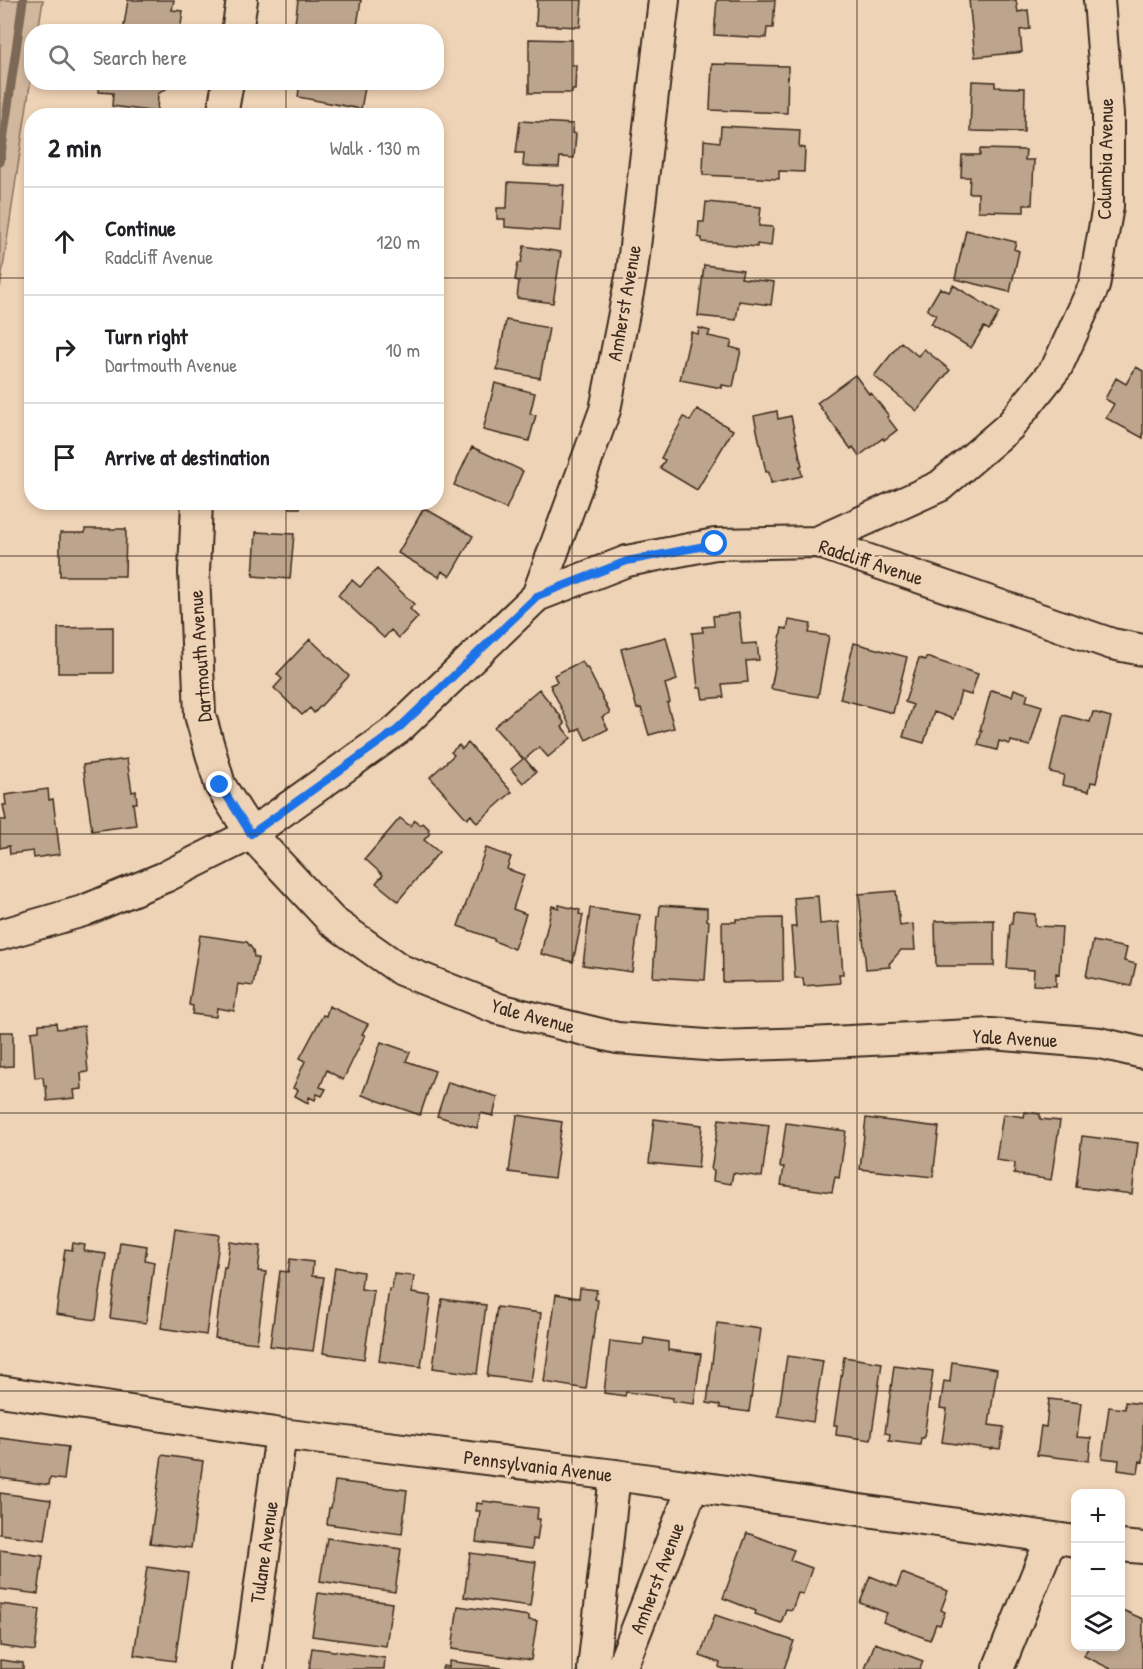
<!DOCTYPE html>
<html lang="en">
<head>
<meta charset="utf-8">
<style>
	body { margin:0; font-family:"Patrick Hand",sans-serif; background:#f6f6f6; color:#202124 }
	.controls { position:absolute; right:18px; bottom:18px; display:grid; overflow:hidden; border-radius:12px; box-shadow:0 3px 9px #0003 }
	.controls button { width:54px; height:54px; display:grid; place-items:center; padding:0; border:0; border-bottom:2px solid #e0e0e0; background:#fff; color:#202124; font:30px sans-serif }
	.stop { position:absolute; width:18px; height:18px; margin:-14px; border:4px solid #1a73e8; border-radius:50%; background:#fff }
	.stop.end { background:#1a73e8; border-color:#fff; box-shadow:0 2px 6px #0008 }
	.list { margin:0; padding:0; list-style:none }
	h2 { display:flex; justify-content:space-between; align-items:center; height:78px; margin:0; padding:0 24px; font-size:26px }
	h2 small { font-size:20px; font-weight:400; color:#757577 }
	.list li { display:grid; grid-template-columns:39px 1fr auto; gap:18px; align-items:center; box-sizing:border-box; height:108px; padding:0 24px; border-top:2px solid #e0e0e0 }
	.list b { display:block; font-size:22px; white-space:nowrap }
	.list p { margin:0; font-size:20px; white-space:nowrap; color:#757577 }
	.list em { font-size:20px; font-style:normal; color:#757577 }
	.icon { flex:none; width:33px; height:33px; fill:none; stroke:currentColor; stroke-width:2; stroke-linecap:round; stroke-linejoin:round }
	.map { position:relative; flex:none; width:1143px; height:1669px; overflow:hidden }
	.search { position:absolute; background:#fff; box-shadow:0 3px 9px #0003; left:24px; top:24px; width:420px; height:66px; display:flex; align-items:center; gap:15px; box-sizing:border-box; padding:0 21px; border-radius:24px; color:#757577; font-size:22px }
	.panel { position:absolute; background:#fff; box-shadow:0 3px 9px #0003; left:24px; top:108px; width:420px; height:402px; border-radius:24px }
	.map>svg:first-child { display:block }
	.green { fill:#d1b79d; stroke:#86705e; stroke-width:1.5 }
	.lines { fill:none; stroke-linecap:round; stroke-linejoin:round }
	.stream { stroke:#7c6755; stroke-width:9 }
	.building { fill:#bda48c; stroke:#3b2a1e; stroke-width:1.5 }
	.street-casing { stroke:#3b2a1e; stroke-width:34 }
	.street { stroke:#efd3b6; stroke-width:30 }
	.route { stroke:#1a73e8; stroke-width:8 }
	.grid { fill:none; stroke:#3b2a1e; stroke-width:1.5; stroke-opacity:0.55 }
	.labels { text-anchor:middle; stroke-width:6; stroke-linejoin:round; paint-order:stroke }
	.street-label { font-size:20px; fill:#3b2a1e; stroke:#efd3b6 }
</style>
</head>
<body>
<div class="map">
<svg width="1143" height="1669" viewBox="0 0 1143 1669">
	<rect width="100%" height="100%" fill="#efd3b6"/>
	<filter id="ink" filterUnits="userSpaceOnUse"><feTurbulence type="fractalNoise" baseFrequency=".0167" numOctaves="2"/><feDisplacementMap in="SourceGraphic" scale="12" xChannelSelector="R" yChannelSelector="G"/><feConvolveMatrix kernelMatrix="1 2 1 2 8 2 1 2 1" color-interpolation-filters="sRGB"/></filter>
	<g filter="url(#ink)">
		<!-- green -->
		<path class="green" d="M0,0H43L38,31L32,32L31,78L0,288Z"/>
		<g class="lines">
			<!-- stream -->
			<path class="stream" d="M0,162L23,0"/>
		</g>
		<!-- building -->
		<path class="building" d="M128,0H174L172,10L183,11L180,32H123Z
			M298,0H361L356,32H294Z
			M537,0H582L580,27L536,25Z
			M717,0H775L773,28H767L766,38L714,35Z
			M969,0H1016L1018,12L1028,10L1030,29L1020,30L1022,52L975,57Z
			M529,39L572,40V65H576L575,90H572V93H529Z
			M712,64L788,66L787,113L710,110Z
			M972,81L995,82V87L1025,88L1024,132L970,131Z
			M100,82H167V88L158,94L157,112L112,106L113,93L99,92Z
			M300,82H366L361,109L298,97Z
			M520,121L573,124L572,133L576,134L574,158L560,157L559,167L523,166L524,153H516Z
			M721,126L800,130L799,147L805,148L804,172L779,171V179L703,175L704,140L720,142Z
			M980,149L1026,150L1025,160H1034L1032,205H1024V212L978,211V193H969L970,177H961L962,155H980Z
			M508,182L564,185L561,231L505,227V219H497V208H507Z
			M706,202L761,207L759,226L773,227L771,246L757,244V247L702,242V238L698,237L699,222H704Z
			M966,230L1016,242L1014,249L1019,251L1010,292L955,279Z
			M524,246L561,252L553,303L517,298L519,281L515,280L518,263H521Z
			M704,265L743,270L741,278L774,282L771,305L739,301L736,320L698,316Z
			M953,285L999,313L989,330L984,327L971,348L931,324L936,315L927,310L940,288L949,292Z
			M506,320L549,328L540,378L497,370Z
			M699,328L710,331L708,336L732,341L730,347L741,350L733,387L722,385V388L680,380L691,332L698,334Z
			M901,342L918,356L924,349L950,370L917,411L874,376Z
			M1136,367L1143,371V438L1106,418L1114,404L1105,399L1116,378L1126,384Z
			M855,375L869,394L871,393L889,416L887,417L897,430L884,440L883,438L859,456L853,447L851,449L817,403Z
			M495,383L535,393L530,414L536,415L529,441L483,430Z
			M697,409L733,430L697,490L660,468L665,460L661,458L684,417L690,421Z
			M777,411L778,419L791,416L802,466H800L802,476L771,483L769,472H766L754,416Z
			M472,447L523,471L506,509L454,485Z
			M255,502H300V508H290V506Z
			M424,508L473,536L450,576L442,571L439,577L398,553Z
			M85,529H126L125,576H60V533H85Z
			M256,532L294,534L290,579L253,576Z
			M377,569L414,604L410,609L418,617L399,638L391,630L384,638L338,595L352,580L360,587Z
			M739,613L742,644L757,643L759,660L746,661L748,682L722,684L724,697L703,699L701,688H698L692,633L703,632L702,627L714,626L713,616Z
			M789,620L811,624L809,633L829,636L818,697L771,689L782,628L787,629Z
			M113,627V673H58V628Z
			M666,637L677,680L665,684L670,702L667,703L674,728L649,735L641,708L637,709L621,649Z
			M310,639L349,676L314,713L310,708L302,715L274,688L282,679L277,674Z
			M854,643L907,657L893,713L840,699Z
			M926,657L978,674L971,695L961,692L953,719L934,712L924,743L903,737L913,705L905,702L919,658L925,660Z
			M582,661L586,668L587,667L610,713L602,717L608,729L586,740L580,728L573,732L550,685L557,682L554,675Z
			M539,689L562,718H561L565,724L562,727L571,738L548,757L539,747L525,759L536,772L523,783L511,769L523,759L494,727Z
			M1014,689L1028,694L1026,701L1042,706L1030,746L1011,741L1010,744L999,741L997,750L978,745L982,730H980L991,690L1012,696Z
			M1093,712L1111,717L1096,783L1091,782L1089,791L1062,785L1064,775L1050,772L1063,715L1090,722Z
			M468,743L512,792L477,823L471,815L467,819L430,777L454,755L451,752L459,745L462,749Z
			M127,759L132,792L136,791L137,803H133L136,825L92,831L83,765Z
			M48,789L49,800L53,799L60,854L34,858L33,851L10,854L9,846L0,848V820H6L3,805H6L5,795Z
			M400,818L410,826L415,820L420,825L423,823L429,829L428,831L430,833L424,840L439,852L398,901L376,883L383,875L365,859Z
			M486,848L511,857L507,869L524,875L513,909L526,914L514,949L494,941V939L458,926Z
			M896,891L900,926L913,924L915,950H901L889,964L890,967L866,969L859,894Z
			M818,896L820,924L839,922L843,974H839L840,983L804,986L803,978H795L791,927H796L794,898Z
			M559,905L580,910L579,914L583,915L573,962L541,954L552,906L559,908Z
			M660,905L707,908V920L709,921L705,980L653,977L657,916H659Z
			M590,908L640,915L632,972L583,965Z
			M1013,912L1035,914V926L1062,927L1059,974L1056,973V986L1033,985L1034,970L1007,968L1010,924H1012Z
			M782,918L783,981L723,982L722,922H736V919Z
			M994,920V966H936L935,921Z
			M200,935L247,942L253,950L254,957L258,958L253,986L238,984L234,1011L217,1008L216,1017L192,1014L193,1006L189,1005Z
			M1093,941L1127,948L1124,961L1136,964L1131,986L1086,977Z
			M329,1006L368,1024L362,1034L365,1035L343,1080L327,1070L320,1087L326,1089L322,1096L317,1094L315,1100L309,1097L308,1103L295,1096L298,1090L293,1088L305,1061L300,1058L323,1015L326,1016Z
			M56,1023L57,1029L84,1026L88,1072L81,1073L82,1089L74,1090L75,1098L47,1101L46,1086H44L43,1077L35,1078L31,1032L39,1031V1024Z
			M0,1032H13V1066L0,1067Z
			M381,1042L410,1052L406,1061L435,1071L420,1115L362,1095Z
			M448,1082L498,1097L493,1116L481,1113L477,1128L437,1116Z
			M1025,1112L1040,1114V1119L1060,1121L1051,1180L1014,1174L1015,1163L996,1160L1003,1114L1024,1117Z
			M517,1115L562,1122L554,1178L509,1172Z
			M866,1118L939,1127L933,1177L860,1169Z
			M654,1119L702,1125L698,1168L649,1163Z
			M719,1119L769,1125L762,1177L733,1173L731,1184L713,1181L714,1171L711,1170Z
			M786,1123L846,1131L839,1178L835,1177L832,1192L781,1185L784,1167H780Z
			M1082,1136L1138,1143L1132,1194L1076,1187Z
			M175,1228L220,1235L206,1335L161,1328Z
			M120,1242L147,1246L145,1260L154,1262L146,1323L110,1318Z
			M230,1242L261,1246L258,1271L266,1272L257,1343L215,1338L224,1267L226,1268Z
			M73,1243L85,1245L84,1251L106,1254L96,1320L56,1314L65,1249L72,1250Z
			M290,1259L313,1262L312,1276L324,1277L313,1351L270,1346L280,1271L288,1272Z
			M335,1267L363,1272L361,1289L374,1291L364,1359L323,1353Z
			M394,1274L414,1276L412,1293L431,1296L421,1367L379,1361L389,1289H392Z
			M580,1288L597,1290L595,1299L598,1300L586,1389L544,1382L556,1294L579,1298Z
			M442,1299L486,1305L477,1374L433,1368Z
			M497,1307L541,1313L531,1382L487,1376Z
			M717,1323L761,1329L749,1412L720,1408V1405L707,1403Z
			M644,1338L668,1342V1350L701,1354L694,1404L672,1401L673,1398L626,1392L625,1396L604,1393L610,1341L643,1345Z
			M787,1356L823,1361L813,1422L778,1416Z
			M844,1357L882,1363L871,1440L836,1435L837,1425H834Z
			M952,1362L997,1369L989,1425L1004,1427L1000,1449L992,1448V1449L942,1442L947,1409L940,1408L944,1381L950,1382Z
			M894,1366L933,1371L924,1438H921L920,1445L889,1441L890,1434L885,1433Z
			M1049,1399L1081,1403L1077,1437L1091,1438L1089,1461L1037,1455L1041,1426L1046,1427Z
			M1125,1402L1143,1404V1462L1140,1461L1138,1473L1118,1470L1119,1460L1102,1458L1109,1407L1125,1409Z
			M0,1438L68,1447L64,1480L50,1478L49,1485L0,1478Z
			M162,1455L203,1461L191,1548L150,1543Z
			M335,1481L407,1490L402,1534L327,1524L329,1508H331Z
			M0,1493L51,1500L45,1540L0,1534Z
			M483,1501L538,1508L537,1519H540L537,1540L533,1539L532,1549L476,1542L480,1511H476L477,1503L482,1504Z
			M747,1533L794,1550L790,1560L812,1568L803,1594L798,1593L792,1610L786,1609L781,1623L755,1614L756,1611L723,1598Z
			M327,1538L401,1549L395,1592L320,1581Z
			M0,1550L43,1556L38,1594L0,1589Z
			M470,1553L536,1562L530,1606L464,1597Z
			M147,1567L188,1573L175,1661L134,1655Z
			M902,1573L948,1591L941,1610L945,1612L940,1625L936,1624L930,1640L883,1622L887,1613L860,1603L870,1576L897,1587Z
			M318,1593L392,1603L386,1646L312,1636Z
			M0,1604L40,1609L35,1651L0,1646Z
			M458,1606L529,1616V1620L537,1621L531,1660L452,1649Z
			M1120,1609L1143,1619L1142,1669H1111L1084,1656L1089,1646H1120Z
			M715,1615L794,1641L784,1669H724L719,1667L720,1663L700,1656Z
			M875,1643L923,1661L920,1669H865Z
			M312,1648L385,1658L384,1669H309Z
			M0,1660L23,1663V1669H0Z
			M449,1661L509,1669H442L443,1666L449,1667Z"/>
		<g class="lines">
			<!-- street casing -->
			<g class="street-casing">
				<path id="street" d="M237,32L242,0
					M222,116L228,82
					M197,502L194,572L200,715L220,785L251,834L398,729L537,596L627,561L715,544L817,542L1112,644L1143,650
					M817,542L940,486L1010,426L1057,367L1094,286L1108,206V114L1099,0
					M537,596L605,410L632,272L664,0
					M0,935L83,911L165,877L251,834L332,921L401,970L499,1009L617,1038L718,1046L810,1043L991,1034L1100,1043L1143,1053
					M0,1391L281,1434L615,1475L1076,1541
					M1120,1546L1143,1548
					M248,1669L281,1434
					M593,1669L615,1475
					M621,1669L693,1486
					M998,1669L1051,1539"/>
			</g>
			<!-- street -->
			<use href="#street" class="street"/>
		</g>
	</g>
	<g class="lines" filter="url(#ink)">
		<!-- route -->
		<path class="route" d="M220,785L251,834L398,729L537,596L627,561L715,544"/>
	</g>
	<!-- grid -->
	<path class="grid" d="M286,0V32M572,0V1669M857,0V1669M286,82V116M0,278H32M436,278H1143M286,502V1669M0,556H1143M0,834H1143M0,1113H1143M0,1391H1143"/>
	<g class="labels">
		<!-- street labels -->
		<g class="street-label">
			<text transform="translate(1105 159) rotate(-89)" y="7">Columbia Avenue</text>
			<text transform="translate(624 303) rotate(-80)" y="7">Amherst Avenue</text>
			<text transform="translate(871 562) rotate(18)" y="7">Radcliff Avenue</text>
			<text transform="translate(200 656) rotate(-94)" y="7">Dartmouth Avenue</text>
			<text transform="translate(533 1016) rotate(15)" y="7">Yale Avenue</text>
			<text transform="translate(1015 1038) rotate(3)" y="7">Yale Avenue</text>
			<text transform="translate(538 1466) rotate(7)" y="7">Pennsylvania Avenue</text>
			<text transform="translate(264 1552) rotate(-82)" y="7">Tulane Avenue</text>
			<text transform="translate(657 1578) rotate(-69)" y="7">Amherst Avenue</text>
		</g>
	</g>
</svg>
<div class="controls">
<button>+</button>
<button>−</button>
<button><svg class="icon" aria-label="layers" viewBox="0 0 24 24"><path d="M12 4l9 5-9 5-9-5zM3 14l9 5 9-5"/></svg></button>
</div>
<div class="stop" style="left:715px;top:544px"></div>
<div class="stop end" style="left:220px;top:785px"></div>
<div class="search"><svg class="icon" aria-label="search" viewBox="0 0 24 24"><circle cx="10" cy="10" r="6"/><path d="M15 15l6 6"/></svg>Search here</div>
<section class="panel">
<h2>2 min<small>Walk · 130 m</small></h2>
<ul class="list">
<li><svg class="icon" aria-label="ahead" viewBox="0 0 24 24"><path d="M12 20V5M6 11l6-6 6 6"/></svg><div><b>Continue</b><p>Radcliff Avenue</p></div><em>120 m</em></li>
<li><svg class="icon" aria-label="right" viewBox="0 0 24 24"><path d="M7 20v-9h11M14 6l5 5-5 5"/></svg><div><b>Turn right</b><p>Dartmouth Avenue</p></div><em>10 m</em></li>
<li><svg class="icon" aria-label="arrive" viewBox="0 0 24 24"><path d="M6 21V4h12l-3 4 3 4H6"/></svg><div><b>Arrive at destination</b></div></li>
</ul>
</section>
</div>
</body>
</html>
